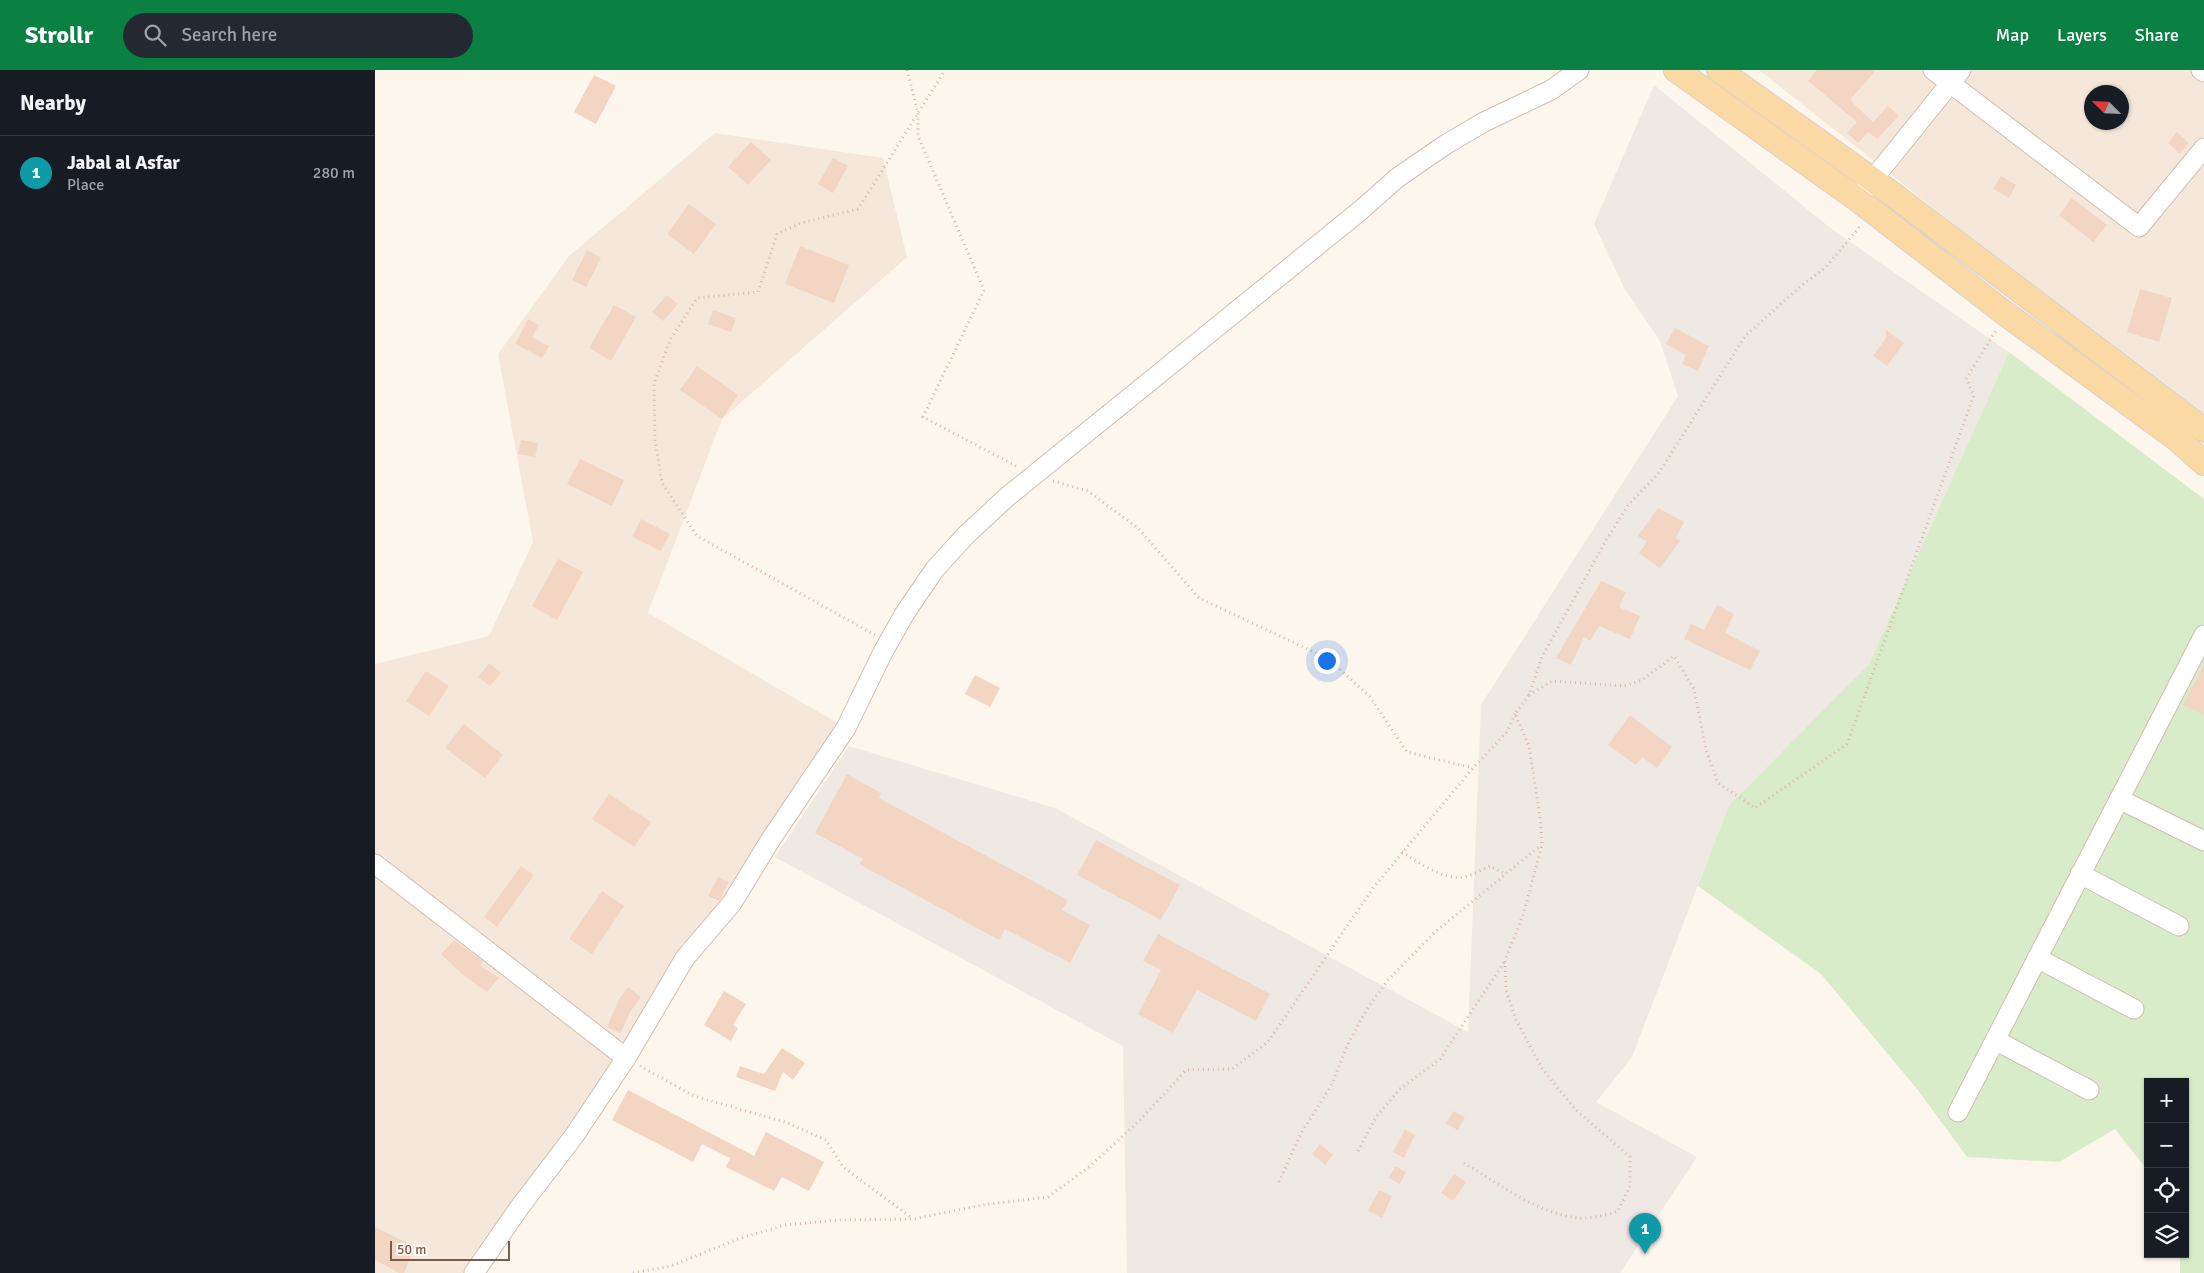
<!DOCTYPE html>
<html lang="en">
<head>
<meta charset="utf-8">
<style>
	body { margin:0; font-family:Signika,sans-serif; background:#242831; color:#f1f3f6 }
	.controls { position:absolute; right:15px; bottom:15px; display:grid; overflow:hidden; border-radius:0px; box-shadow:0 1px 4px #0004 }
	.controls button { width:45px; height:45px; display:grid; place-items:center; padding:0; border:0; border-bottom:1px solid #363941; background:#171b24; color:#f1f3f6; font:25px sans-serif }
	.compass { position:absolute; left:1709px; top:15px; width:45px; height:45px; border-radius:50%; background:#171b24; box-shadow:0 1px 4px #0004; rotate:294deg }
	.scale { position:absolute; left:15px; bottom:12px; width:120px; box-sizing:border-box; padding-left:5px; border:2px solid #7a5c4d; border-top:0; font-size:14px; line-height:18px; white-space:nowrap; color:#7a5c4d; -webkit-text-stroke:4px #fffaf3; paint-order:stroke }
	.you { position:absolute; left:951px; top:590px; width:18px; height:18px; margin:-12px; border:4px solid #fff; border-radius:50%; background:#1a73e8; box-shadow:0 0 0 8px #1a73e833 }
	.badge { display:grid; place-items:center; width:32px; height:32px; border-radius:50%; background:#0b8043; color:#fff; font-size:16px; font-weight:700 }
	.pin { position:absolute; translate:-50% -41px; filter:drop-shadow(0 1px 2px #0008) }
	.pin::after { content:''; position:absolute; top:26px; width:18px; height:15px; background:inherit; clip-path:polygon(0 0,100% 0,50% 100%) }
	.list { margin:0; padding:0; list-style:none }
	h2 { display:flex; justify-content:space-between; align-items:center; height:65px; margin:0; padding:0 20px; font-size:21px }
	h2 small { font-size:16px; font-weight:400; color:#9ea1a6 }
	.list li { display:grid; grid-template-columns:32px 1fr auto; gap:15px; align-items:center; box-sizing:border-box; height:75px; padding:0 20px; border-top:1px solid #363941 }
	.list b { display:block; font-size:19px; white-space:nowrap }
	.list p { margin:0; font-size:16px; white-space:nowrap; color:#9ea1a6 }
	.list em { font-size:16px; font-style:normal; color:#9ea1a6 }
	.icon { flex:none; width:28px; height:28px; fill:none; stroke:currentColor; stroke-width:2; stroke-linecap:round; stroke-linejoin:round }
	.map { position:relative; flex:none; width:1829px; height:1203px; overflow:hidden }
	header { display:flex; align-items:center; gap:30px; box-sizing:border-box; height:70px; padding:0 25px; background:#0b8043; color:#fff }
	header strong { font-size:24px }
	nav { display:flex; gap:28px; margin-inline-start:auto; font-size:18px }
	.search { width:350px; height:45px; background:#242831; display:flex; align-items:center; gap:12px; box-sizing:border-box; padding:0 18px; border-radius:28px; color:#9ea1a6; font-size:19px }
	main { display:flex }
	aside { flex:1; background:#171b24 }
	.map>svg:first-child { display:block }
	.residential { fill:#f5e8da; fill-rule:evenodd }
	.industrial { fill:#efe9e4 }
	.green { fill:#d8ecc9 }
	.building { fill:#f3d5c3 }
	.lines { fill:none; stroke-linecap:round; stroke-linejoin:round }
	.minor-casing { stroke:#d1beb0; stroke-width:21 }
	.major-casing { stroke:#dad1cd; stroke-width:26 }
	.path { stroke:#d9b8a5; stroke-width:3; stroke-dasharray:1 4; stroke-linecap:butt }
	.minor { stroke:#fff; stroke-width:19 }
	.major { stroke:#fbd9a5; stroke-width:24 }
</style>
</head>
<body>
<header>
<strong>Strollr</strong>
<div class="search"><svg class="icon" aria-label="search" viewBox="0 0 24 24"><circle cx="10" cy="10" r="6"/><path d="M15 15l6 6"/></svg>Search here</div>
<nav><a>Map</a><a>Layers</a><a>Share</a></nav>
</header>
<main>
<aside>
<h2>Nearby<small></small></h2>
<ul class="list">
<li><span class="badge" style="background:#0f9aa8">1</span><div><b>Jabal al Asfar</b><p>Place</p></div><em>280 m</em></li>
</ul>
</aside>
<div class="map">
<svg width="1829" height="1203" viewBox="0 0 1829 1203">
	<rect width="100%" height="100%" fill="#fdf6ec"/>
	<!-- residential -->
	<path class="residential" d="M1384,0H1829V350L1810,337ZM1716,22H1746V52H1716Z
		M340,63L508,88L532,187L347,349L273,543L471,658L104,1203H0V594L114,566L158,472L123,284L194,186Z"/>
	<!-- industrial -->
	<path class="industrial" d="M1279,15L1458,160L1634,282L1494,594L1354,735L1257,987L1221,1032L1322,1087L1245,1203H752L748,976L400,787L474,676L680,738L1093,962L1106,635L1303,326L1285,271L1249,218L1219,154Z"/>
	<!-- green -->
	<path class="green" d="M1634,282L1829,429V1203H1805V1184H1810V1012H1773V1101L1740,1059L1684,1092L1592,1087L1542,1019L1446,904L1323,816L1354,735L1494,594Z"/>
	<!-- building -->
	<path class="building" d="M1442,0H1501L1475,30L1498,52L1513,36L1524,46L1502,69L1493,62L1483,73L1472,63L1482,52L1433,11Z
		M219,5L241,16L221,54L199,42Z
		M1802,62L1814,73L1805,84L1793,73Z
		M376,72L396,90L373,115L353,97Z
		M458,88L473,96L458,123L443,114Z
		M1626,106L1641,115L1634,128L1618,119Z
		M1697,128L1732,155L1718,172L1684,145Z
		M314,134L341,154L319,184L292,164Z
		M425,176L474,195L459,233L410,214Z
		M212,180L226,188L211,217L197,210Z
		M1765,219L1797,228L1784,272L1752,262Z
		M292,225L303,234L288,251L277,242Z
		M239,235L261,247L236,291L214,278Z
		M338,240L361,248L356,262L333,254Z
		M153,249L164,255L157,267L174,276L167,288L140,274Z
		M1300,258L1334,276L1323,301L1307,294L1311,285L1291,274Z
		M1511,260L1529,273L1512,296L1498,286L1511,268Z
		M322,296L363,325L347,349L305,320Z
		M146,370L163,373L160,387L143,384Z
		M205,389L249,410L237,436L192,414Z
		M1283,438L1309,452L1301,468L1305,471L1285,498L1264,483L1272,472L1263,466Z
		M266,449L295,464L286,481L257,467Z
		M183,489L208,502L182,550L157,536Z
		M1226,511L1251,522L1244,537L1265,546L1255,569L1224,556L1215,571L1209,567L1196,595L1181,588Z
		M1342,535L1359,544L1350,563L1385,581L1375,600L1309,569L1316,554L1329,560Z
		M114,593L126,603L115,616L103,607Z
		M1829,594V645L1808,635Z
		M51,601L74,616L54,646L31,631Z
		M600,605L625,618L615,637L590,624Z
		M1255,645L1297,677L1282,698L1267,687L1261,695L1233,675Z
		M89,654L128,685L110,708L70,678Z
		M472,704L506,723L504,728L693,830L687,840L715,855L695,893L630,859L624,870L484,794L488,789L440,763Z
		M234,724L276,752L259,777L217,749Z
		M721,770L805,815L786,850L702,805Z
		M146,796L159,805L122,857L109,847Z
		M343,807L354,812L344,831L333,826Z
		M227,821L249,836L217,884L194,869Z
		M783,864L895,924L881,951L822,920L798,963L763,944L786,900L768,891Z
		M79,870L108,891L106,896L124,908L112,922L89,906L66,884Z
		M253,917L266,927L255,942L246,963L232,957L244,929Z
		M349,921L371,934L358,955L363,958L356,971L329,955Z
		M407,978L430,993L418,1010L408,1002L400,1021L361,1007L365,996L389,1004Z
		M253,1020L379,1086L391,1062L449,1092L434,1121L407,1107L399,1121L351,1097L355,1088L327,1074L318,1092L237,1050Z
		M1078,1041L1090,1047L1083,1060L1071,1054Z
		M1030,1059L1040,1065L1029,1088L1018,1082Z
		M945,1074L958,1085L950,1095L937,1084Z
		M1020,1096L1031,1102L1025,1114L1014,1108Z
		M1079,1104L1091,1112L1078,1131L1066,1123Z
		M1004,1120L1017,1126L1007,1148L993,1141Z
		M0,1157L40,1177L29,1203H24L0,1190Z"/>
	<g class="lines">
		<!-- minor casing -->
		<g class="minor-casing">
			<path id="minor" d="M1558,0L1764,157L1829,78
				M1826,0L1829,2
				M1482,129L1586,0
				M1744,729L1829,771
				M0,794L251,988
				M1705,804L1804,856
				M1662,888L1759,939
				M1620,970L1714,1020
				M1583,1042L1829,565
				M99,1203L144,1138L199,1066L251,988L310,888L357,833L396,769L471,658L508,582L530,543L560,499L591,465L632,427L986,140L1022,108L1070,75L1109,52L1176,20L1204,0"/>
		</g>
		<!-- major casing -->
		<g class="major-casing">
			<path id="major" d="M1301,0L1482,129L1631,244L1802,369L1829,393
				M1344,0L1516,123L1829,360"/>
		</g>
		<!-- path -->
		<path class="path" d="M532,0L543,43V66L609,220L548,347L643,397
			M678,411L713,421L764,459L824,528L954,589L995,627L1032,682L1098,698
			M500,565L322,466L287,413L280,370L279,314L295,270L322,228L383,222L402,164L426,153L483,139L570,0
			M1154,625L1177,611L1249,616L1267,610L1299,586L1319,619L1331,680L1343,713L1380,738L1472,674L1599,325L1591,309L1622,259
			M1027,782C1043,792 1069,811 1089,807C1098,805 1107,800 1115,796L1130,804
			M265,996L319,1026L413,1053L451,1070L468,1097L537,1148
			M983,1081L1001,1047L1025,1019L1065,989L1130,891
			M1089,1093C1123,1113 1157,1140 1197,1147C1212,1150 1229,1146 1243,1141L1255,1116V1087L1201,1040L1168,1000L1141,950L1131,920L1130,891L1149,842L1167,775L1165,747L1154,676L1140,644L1154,625L1167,587L1230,472L1254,434L1284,403L1370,266L1426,216L1451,197L1486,155
			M904,1112L925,1065L956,1016L974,972L992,939L1012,911L1059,863L1166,775
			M258,1203L296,1196L363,1169L410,1155L465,1150L538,1149L607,1135L673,1127L714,1097L765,1050L811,1000L857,999L893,972L998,818L1098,698L1132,662L1140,644"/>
		<!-- minor -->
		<use href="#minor" class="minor"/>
		<!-- major -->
		<use href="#major" class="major"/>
	</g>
</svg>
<div class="controls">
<button>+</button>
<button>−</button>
<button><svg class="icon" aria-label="locate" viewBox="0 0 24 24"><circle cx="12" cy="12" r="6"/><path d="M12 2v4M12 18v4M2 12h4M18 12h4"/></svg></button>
<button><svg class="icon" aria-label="layers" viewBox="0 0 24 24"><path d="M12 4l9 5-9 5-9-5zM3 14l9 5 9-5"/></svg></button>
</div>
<svg class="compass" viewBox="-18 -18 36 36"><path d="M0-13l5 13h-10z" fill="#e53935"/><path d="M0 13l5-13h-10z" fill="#9ea1a6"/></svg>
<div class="scale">50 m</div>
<div class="you"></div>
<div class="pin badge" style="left:1270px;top:1184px;background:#0f9aa8">1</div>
</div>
</main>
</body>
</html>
